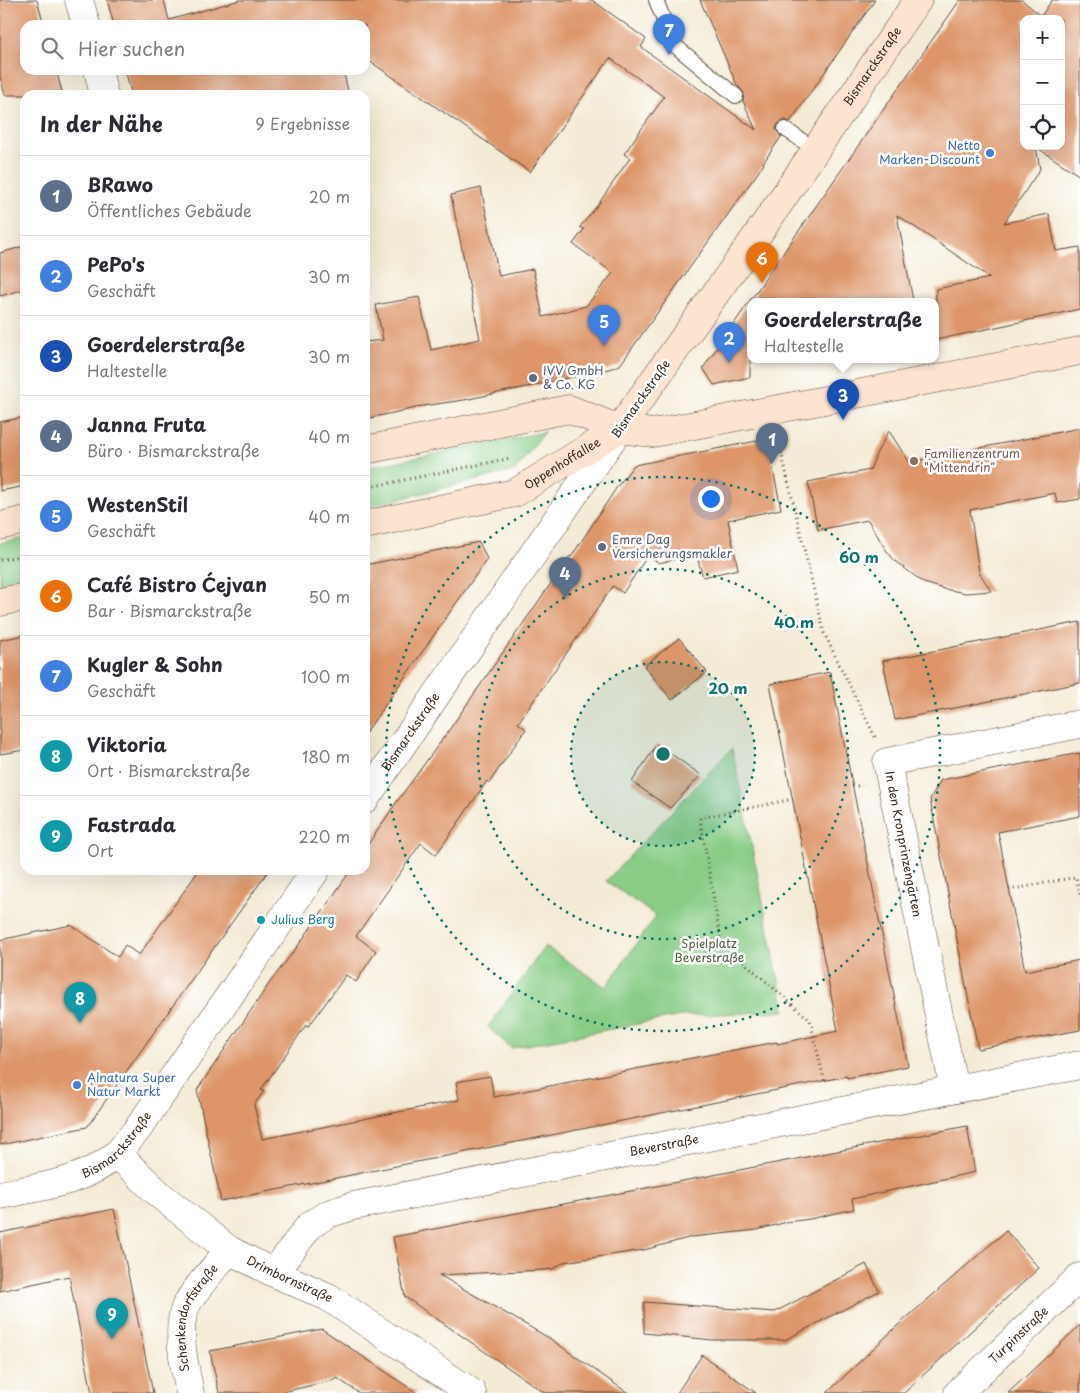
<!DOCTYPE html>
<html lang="de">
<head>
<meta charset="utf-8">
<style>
	body { margin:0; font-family:"Playpen Sans",sans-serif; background:#f2f2f3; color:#2b2b33 }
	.controls { position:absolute; right:15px; top:15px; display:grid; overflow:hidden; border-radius:10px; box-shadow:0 5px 20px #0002 }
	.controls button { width:45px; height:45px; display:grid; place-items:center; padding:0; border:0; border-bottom:1px solid #e1e1e2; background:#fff; color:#2b2b33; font:25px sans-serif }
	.you { position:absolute; left:710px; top:498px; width:18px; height:18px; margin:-12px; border:4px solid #fff; border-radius:50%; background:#1a73e8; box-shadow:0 0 0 8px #1a73e833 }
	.badge { display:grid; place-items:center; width:32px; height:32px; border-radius:50%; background:#0f766e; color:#fff; font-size:16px; font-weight:700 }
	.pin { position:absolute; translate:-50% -41px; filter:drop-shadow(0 1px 2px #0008) }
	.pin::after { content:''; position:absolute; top:26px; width:18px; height:15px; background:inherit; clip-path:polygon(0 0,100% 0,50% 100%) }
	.popup { position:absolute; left:747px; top:298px; width:192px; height:65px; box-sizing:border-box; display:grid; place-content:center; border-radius:10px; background:#fff; filter:drop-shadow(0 1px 4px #0005); font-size:16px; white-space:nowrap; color:#7c7c81 }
	.popup b { font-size:19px; color:#2b2b33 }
	.popup::after { content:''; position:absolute; left:50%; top:100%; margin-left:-10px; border:10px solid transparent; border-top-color:#fff }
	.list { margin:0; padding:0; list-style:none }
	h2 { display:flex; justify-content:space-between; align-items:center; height:65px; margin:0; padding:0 20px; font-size:21px }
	h2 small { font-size:16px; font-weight:400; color:#7c7c81 }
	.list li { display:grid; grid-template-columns:32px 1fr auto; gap:15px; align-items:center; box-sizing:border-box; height:80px; padding:0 20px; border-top:1px solid #e1e1e2 }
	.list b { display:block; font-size:19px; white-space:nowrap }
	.list p { margin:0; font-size:16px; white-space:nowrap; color:#7c7c81 }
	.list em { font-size:16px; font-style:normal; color:#7c7c81 }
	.icon { flex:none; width:28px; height:28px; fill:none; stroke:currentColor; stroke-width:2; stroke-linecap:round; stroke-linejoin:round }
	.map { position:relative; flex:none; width:1080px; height:1393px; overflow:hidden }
	.search { position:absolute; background:#fff; box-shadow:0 5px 20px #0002; left:20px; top:20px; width:350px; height:55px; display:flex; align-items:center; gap:12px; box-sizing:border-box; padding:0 18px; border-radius:15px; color:#7c7c81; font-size:19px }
	.panel { position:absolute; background:#fff; box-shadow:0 5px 20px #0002; left:20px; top:90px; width:350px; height:785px; border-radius:15px }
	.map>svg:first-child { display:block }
	.green { fill:#88cc86; stroke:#627b52 }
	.building { fill:#dd9569; fill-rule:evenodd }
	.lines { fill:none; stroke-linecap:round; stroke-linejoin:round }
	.lane-casing { stroke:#57473a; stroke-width:16 }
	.street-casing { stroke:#57473a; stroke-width:29 }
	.secondary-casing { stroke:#57473a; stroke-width:29 }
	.path { stroke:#57473a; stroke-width:3; stroke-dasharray:1 4; stroke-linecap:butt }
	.lane { stroke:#fff; stroke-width:14 }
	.street { stroke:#fff; stroke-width:28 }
	.secondary { stroke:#fde4d1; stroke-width:28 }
	.ring { fill:none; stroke:#0f766e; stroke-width:2.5; stroke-dasharray:2.5 5 }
	.shop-dot { fill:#3f7fe0; stroke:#fff; stroke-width:2 }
	.service-dot { fill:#5c6f8a; stroke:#fff; stroke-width:2 }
	.education-dot { fill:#8d6e63; stroke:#fff; stroke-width:2 }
	.culture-dot { fill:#0f9aa8; stroke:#fff; stroke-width:2 }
	.labels { text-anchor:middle; stroke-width:5; stroke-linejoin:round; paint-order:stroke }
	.street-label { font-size:12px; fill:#3b2a1e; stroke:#fff }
	.shop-label { font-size:12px; fill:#366cbe; stroke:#fff; text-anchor:end }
	.service-label { font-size:12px; fill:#4e5e75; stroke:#fff; text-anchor:start }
	.education-label { font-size:12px; fill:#785e54; stroke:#fff; text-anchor:start }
	.culture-label { font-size:12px; fill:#0d838f; stroke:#fff; text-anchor:start }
	.park-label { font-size:12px; fill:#525b3d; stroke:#fff }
	.centre { fill:#0f766e; stroke:#fff; stroke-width:2.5 }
	.ring-label { font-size:15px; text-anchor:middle; font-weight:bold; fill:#0f766e; stroke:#fff; stroke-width:5; stroke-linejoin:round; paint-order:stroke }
</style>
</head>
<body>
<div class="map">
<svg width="1080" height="1393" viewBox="0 0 1080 1393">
	<rect width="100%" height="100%" fill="#fff"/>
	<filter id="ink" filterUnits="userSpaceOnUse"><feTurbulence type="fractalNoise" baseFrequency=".02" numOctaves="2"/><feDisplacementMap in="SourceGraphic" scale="10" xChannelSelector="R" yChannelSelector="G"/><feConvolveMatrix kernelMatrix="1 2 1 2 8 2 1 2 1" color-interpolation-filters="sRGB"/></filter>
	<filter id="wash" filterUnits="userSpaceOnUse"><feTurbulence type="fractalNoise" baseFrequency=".0096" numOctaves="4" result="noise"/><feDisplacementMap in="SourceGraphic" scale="20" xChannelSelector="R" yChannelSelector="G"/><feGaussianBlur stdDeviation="1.12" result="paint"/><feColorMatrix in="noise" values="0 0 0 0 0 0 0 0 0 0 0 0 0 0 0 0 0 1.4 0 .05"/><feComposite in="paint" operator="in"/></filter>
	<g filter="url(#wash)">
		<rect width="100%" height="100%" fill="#f4ebd6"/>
		<!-- green -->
		<path class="green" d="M544,432L515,471L365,507V468Z
			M25,538V579L0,585V543Z
			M732,748L785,1011L680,1016L511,1048L488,1027L545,946L606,987L656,916L606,881Z"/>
		<g id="blocks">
			<!-- building -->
			<path class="building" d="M0,0H37L44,25H25V70H56L63,95H5L0,77Z
				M107,0H164L169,20L240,0H592L646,39L641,47L756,130L743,101L744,93L737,85L700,0H875L790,122L785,120L778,124L776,129L781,137L763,163L764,164L620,365L609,369L522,388L464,400L416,407V408L365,419V342L383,340L376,305L419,297L431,350L480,339L451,195L481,188L499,276L533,269L543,317L586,306L613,273L573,244L584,229L580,227L597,206L630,158L624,154L664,97L610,58L530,172L365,58V25H114Z
				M960,0H1022L1041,16L1052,0H1080V176L1036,147L1040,169L1004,223L1049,214L1056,251L1080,247V309L936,340V289L990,278L897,215L913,301H750V377L714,385L703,368ZM1024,19H1061V146H1024Z
				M125,70H343L349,95H132Z
				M25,246V289L0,296V253Z
				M25,417V486L0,491V422Z
				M1080,428V499L1057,503L1055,493L970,510L979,572L991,591L966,593L944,589L924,583L895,561L886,550L868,520L818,530L808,482L870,470L877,452L889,431L909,462Z
				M767,439L781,509L728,520L738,569L703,577L696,554L659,563L648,555L623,593L613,586L518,723L526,729L489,783L487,781L436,855L421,843L356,936L376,951L356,982L346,975L309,1026L306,1025L261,1090L264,1091L254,1105L262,1139L459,1100L456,1082L490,1076L494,1097L671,1062L777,1042V1044L838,1031L770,684L830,672L908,1066L847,1078V1076L221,1201L197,1090L271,981L300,943L351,870H365V849L398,800L447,733L570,556L571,557L617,487L634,465Z
				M479,542L487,559L365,734V565Z
				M1080,622V683L895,720L883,661Z
				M25,635V750L0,754V640Z
				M679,638L707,672L672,700L644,666Z
				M657,744L701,775L670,808L632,782Z
				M1080,753V816L998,832L1025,971L1080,960V1030L978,1049L930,799L941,780Z
				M199,870H269L87,1127L0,1145V940L71,925L118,957L125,945L139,955Z
				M967,1126L975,1172L852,1199L854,1209L810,1219L787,1222L757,1230L692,1237L644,1250L564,1262L553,1269L544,1270L439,1275L549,1338L628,1393H545L405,1297L393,1237Z
				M114,1209L129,1278L153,1393H92L69,1276L0,1291V1233Z
				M1006,1231L1039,1268L904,1393H827L896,1327Z
				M866,1264L879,1291L785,1340H713L644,1333V1302L775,1312Z
				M1080,1325V1393H1008L1059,1345Z
				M322,1329L417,1393H359L337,1378L335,1380L278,1393H219L210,1351Z
				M702,1355L756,1393H677Z"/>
		</g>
	</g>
	<g filter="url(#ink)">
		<use href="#blocks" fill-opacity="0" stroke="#57473a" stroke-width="1"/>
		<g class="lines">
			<!-- lane casing -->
			<g class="lane-casing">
				<path id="lane" d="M656,0L673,44L736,96
					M785,129L816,150"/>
			</g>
			<!-- street casing -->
			<g class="street-casing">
				<g id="street">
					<path d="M79,0L86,25"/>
					<path d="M98,70L104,95"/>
					<path id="s1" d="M365,799L619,429"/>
					<path d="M954,1089L887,762L1080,724"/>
					<path id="s2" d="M117,1154L160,1195L229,1250L274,1273L328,1297L472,1393"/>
					<path id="s3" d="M0,1195C40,1187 85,1182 117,1154C124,1147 130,1137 137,1130L316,870"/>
					<path id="s4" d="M274,1273L310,1225L328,1214L353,1206L1080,1065"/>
					<path id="s5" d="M190,1393C185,1369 176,1332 185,1308C191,1293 218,1264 229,1250"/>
					<path id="s6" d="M958,1393L1080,1277"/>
				</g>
			</g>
			<!-- secondary casing -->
			<g class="secondary-casing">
				<g id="secondary">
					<path d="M365,450L569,409L619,429L653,433L1080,351"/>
					<path id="s7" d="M365,525L515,493L619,429L758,234L918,0"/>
					<path d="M0,526L25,520"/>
					<path d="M0,602L25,597"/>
				</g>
			</g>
			<!-- path -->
			<path class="path" d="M778,438L824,633L875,737
				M365,488L512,458
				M0,560L25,555
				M852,787L862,785
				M793,799L700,818L721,942L810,1020L825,1084
				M1009,890L1076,877L1080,896"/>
			<!-- lane -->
			<use href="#lane" class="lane"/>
			<!-- street -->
			<use href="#street" class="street"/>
			<!-- secondary -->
			<use href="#secondary" class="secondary"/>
		</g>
	</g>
	<!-- distance rings -->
	<circle cx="663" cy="754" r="92" fill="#0f766e" fill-opacity=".12"/>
	<g class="ring">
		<circle cx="663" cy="754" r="92"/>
		<circle cx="663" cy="754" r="185"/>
		<circle cx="663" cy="754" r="277"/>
	</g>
	<!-- markers -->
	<g class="shop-dot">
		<circle cx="990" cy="153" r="5"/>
		<circle cx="77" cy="1085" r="5"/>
	</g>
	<g class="service-dot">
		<circle cx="533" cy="378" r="5"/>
		<circle cx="602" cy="547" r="5"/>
	</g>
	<circle class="education-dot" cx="914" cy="461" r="5"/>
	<circle class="culture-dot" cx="261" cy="920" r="5"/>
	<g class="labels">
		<!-- street labels -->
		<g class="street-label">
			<text dy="4" stroke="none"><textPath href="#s7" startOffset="718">Bismarckstraße</textPath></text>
			<text transform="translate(641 399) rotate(-55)" y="4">Bismarckstraße</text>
			<text dy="4" stroke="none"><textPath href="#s7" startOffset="209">Oppenhoffallee</textPath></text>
			<text dy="4" stroke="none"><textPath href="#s1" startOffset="81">Bismarckstraße</textPath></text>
			<text transform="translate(903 844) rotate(79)" y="4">In den Kronprinzengärten</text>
			<text dy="4" stroke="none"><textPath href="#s3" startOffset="131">Bismarckstraße</textPath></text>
			<text dy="4" stroke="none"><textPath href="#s4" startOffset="424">Beverstraße</textPath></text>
			<text dy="4" stroke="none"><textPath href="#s2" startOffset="215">Drimbornstraße</textPath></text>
			<text dy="4" stroke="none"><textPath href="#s5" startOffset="80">Schenkendorfstraße</textPath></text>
			<text dy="4" stroke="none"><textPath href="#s6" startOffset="84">Turpinstraße</textPath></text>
		</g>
		<!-- shop labels -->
		<g class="shop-label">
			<text x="980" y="150">Netto<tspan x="980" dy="14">Marken-Discount</tspan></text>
			<text x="87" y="1082" text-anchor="start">Alnatura Super<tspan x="87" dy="14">Natur Markt</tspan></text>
		</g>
		<!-- service labels -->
		<g class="service-label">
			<text x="543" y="375">IVV GmbH<tspan x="543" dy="14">&amp; Co. KG</tspan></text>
			<text x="612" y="544">Emre Dag<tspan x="612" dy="14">Versicherungsmakler</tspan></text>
		</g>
		<!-- education labels -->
		<g class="education-label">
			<text x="924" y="458">Familienzentrum<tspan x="924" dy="14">"Mittendrin"</tspan></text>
		</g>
		<!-- culture labels -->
		<g class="culture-label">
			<text x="271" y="924">Julius Berg</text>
		</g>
		<!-- park labels -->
		<g class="park-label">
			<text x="709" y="948">Spielplatz<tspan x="709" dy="14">Beverstraße</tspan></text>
		</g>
	</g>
	<circle cx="663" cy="754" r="8" class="centre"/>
	<g class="ring-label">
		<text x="859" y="563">60 m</text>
		<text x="794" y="628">40 m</text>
		<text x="728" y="694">20 m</text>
	</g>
</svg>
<div class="controls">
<button>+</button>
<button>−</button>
<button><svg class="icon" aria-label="locate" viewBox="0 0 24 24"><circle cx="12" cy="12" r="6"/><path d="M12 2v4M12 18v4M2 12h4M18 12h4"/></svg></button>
</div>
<div class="you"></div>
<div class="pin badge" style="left:772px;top:464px;background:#5c6f8a">1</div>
<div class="pin badge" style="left:729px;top:363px;background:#3f7fe0">2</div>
<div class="pin badge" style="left:843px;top:420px;background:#1a4fb4">3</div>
<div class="popup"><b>Goerdelerstraße</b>Haltestelle</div>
<div class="pin badge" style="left:565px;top:598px;background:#5c6f8a">4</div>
<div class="pin badge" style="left:604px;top:346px;background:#3f7fe0">5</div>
<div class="pin badge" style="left:762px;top:283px;background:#e8710a">6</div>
<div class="pin badge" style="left:669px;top:55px;background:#3f7fe0">7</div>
<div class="pin badge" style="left:80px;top:1023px;background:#0f9aa8">8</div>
<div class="pin badge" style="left:112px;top:1339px;background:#0f9aa8">9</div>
<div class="search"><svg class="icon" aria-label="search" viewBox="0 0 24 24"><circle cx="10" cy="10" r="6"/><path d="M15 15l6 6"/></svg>Hier suchen</div>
<section class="panel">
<h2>In der Nähe<small>9 Ergebnisse</small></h2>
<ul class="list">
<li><span class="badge" style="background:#5c6f8a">1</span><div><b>BRawo</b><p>Öffentliches Gebäude</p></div><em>20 m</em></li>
<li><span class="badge" style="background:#3f7fe0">2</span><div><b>PePo's</b><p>Geschäft</p></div><em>30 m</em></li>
<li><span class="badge" style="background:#1a4fb4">3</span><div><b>Goerdelerstraße</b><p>Haltestelle</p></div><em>30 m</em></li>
<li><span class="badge" style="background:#5c6f8a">4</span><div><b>Janna Fruta</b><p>Büro · Bismarckstraße</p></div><em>40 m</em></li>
<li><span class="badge" style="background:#3f7fe0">5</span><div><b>WestenStil</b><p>Geschäft</p></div><em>40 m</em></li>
<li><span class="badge" style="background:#e8710a">6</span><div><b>Café Bistro Ćejvan</b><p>Bar · Bismarckstraße</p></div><em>50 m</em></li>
<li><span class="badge" style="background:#3f7fe0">7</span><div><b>Kugler &amp; Sohn</b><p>Geschäft</p></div><em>100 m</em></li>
<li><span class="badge" style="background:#0f9aa8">8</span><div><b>Viktoria</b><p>Ort · Bismarckstraße</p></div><em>180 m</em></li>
<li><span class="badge" style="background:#0f9aa8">9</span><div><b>Fastrada</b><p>Ort</p></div><em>220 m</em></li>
</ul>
</section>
</div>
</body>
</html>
